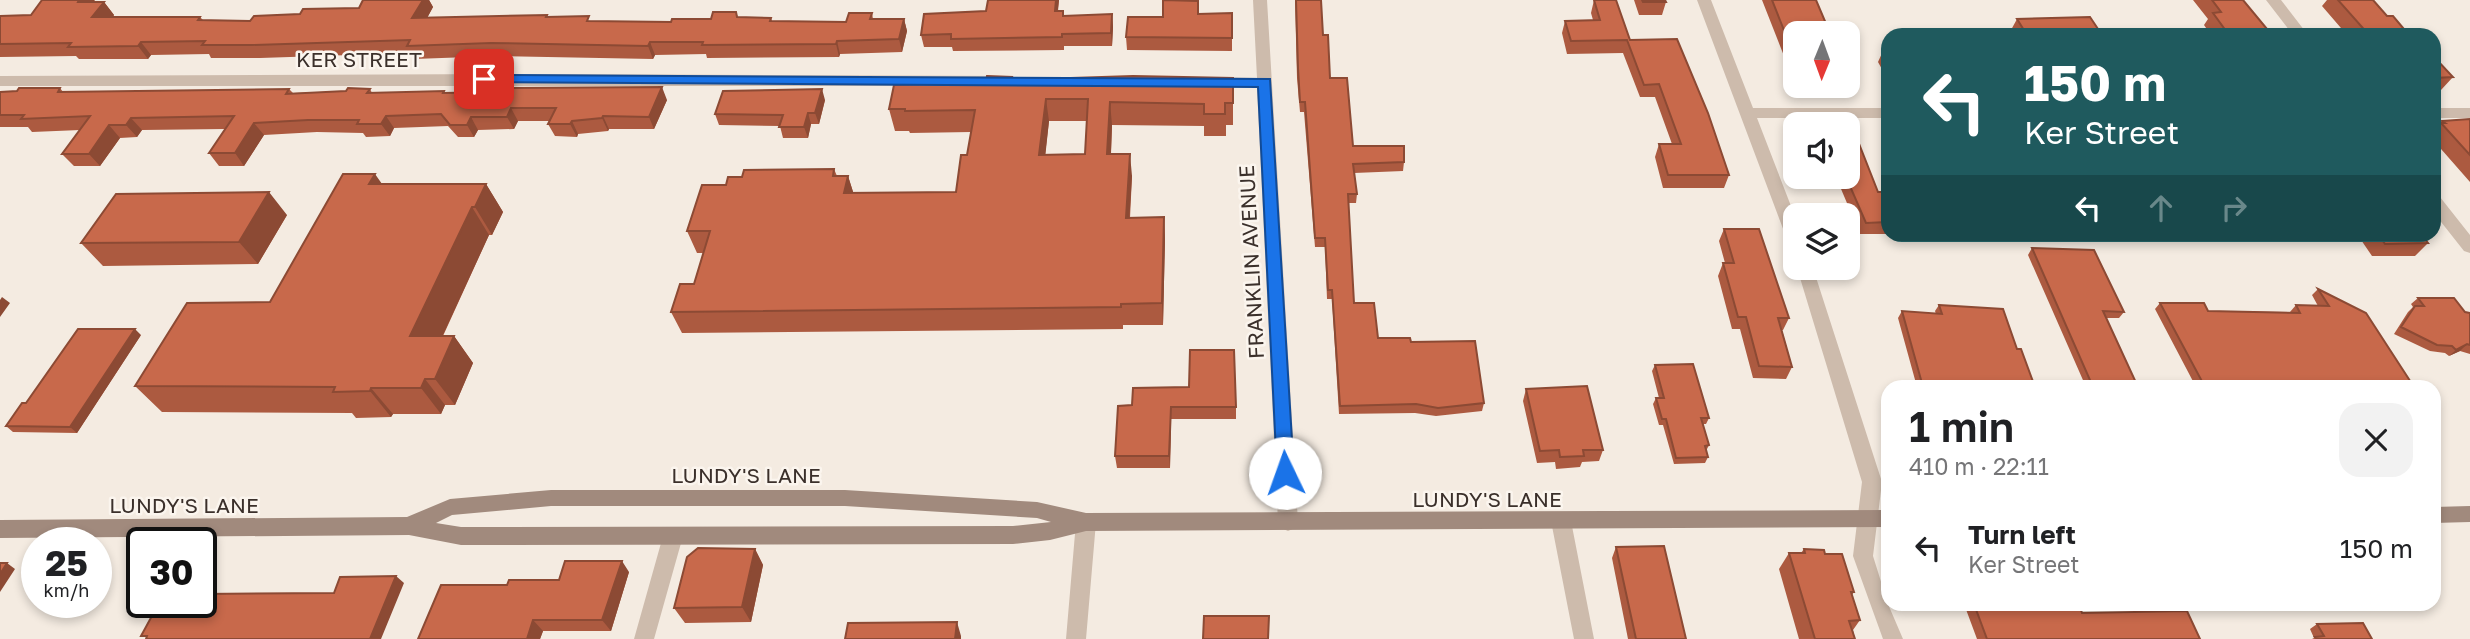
<!DOCTYPE html>
<meta charset="utf-8">
<style>
:root{--surface:#fff;--page:#f2f2f2;--text:#202124;--muted:#757577}
body{margin:0;font-family:"Golos Text",sans-serif;background:var(--page);color:var(--text);height:100vh;display:flex;flex-direction:column;font-size:26px;white-space:nowrap}
*{box-sizing:border-box;margin:0}
p{font-size:23px;color:var(--muted)}
.icon{flex:none;width:38px;height:38px;fill:none;stroke:currentColor;stroke-width:2;stroke-linecap:round;stroke-linejoin:round}
.map{position:relative;flex:1;overflow:hidden}
.details{position:absolute;left:1881px;top:380px;width:560px;height:231px;display:flex;flex-direction:column;background:var(--surface);border-radius:21px;box-shadow:0 4px 10px #0003}
.details>*{flex:none}
.hud{position:absolute;left:1881px;top:28px;width:560px;height:214px;border-radius:21px;box-shadow:0 4px 10px #0003;background:#1f5a5e;color:#fff;overflow:hidden}
.needle{width:46px;rotate:181deg}
.tools{position:absolute;left:1783px;top:21px;display:grid;gap:14px}
.tools a{display:grid;place-items:center;width:77px;height:77px;border-radius:14px;background:var(--surface);box-shadow:0 4px 10px #0003;font-size:35px}
.speed{position:absolute;left:21px;top:527px;display:flex;gap:14px;font-size:35px;font-weight:700;text-align:center}
.speed>*{display:grid;place-content:center;width:91px;height:91px;border-radius:50%;background:var(--surface);box-shadow:0 4px 10px #0003;line-height:1}
.speed small{font-size:18px;font-weight:400}
.speed .limit{border:4px solid #111;border-radius:10px;background:#fff;color:#111}
.pin{position:absolute;display:grid;place-items:center;width:60px;height:60px;color:#fff;margin:-30px;border-radius:14px;box-shadow:0 4px 10px #0006}
.me{position:absolute;width:77px;margin:-38px;rotate:357deg;stroke-linejoin:round;filter:drop-shadow(0 0 5px #0008)}
.turn{display:flex;align-items:center;gap:24px;height:147px;padding:0 28px;font-size:32px}
.turn .icon{width:91px;height:91px;stroke-width:2.5}
.turn b{display:block;font-size:49px;line-height:60px}
.lanes{display:flex;align-items:center;height:66px;padding:0 28px;background:#0003;justify-content:center;gap:35px;direction:ltr}
.lanes .off{opacity:.35}
.round{display:grid;place-items:center;flex:none;width:74px;height:74px;border-radius:21px;background:var(--page)}
.head{display:flex;align-items:center;justify-content:space-between;height:119px;padding:0 28px}
h1{font-size:42px;font-weight:600;line-height:52px}
ul{padding:0;list-style:none}
li{display:flex;align-items:center;gap:21px;height:98px;padding:0 28px}
li div{flex:1}
li b{display:block;font-size:26px}
li em{font-style:normal}
.map>svg:first-child{display:block}
</style>
<div class="map">
<svg width="2470" height="639" viewBox="0 0 2470 639">
<rect width="100%" height="100%" fill="#f4ebe1"/>
<g fill="none" stroke-linecap="round" stroke-linejoin="round">
<path fill="#cdbbac" fill-rule="evenodd" d="M1253,0H1267L1298,522L1295,528L1288,531L1281,528L1278,522L1257,88L1211,87L1203,82L1211,77L1257,78Z
M1697,0H1711L1753,108H1888V118H1757L1796,219V248L1788,242Z
M2266,0H2281L2308,35H2293Z
M538,74L1008,76L1016,81L1008,86H0V76Z
M2434,108H2470V118H2434Z
M2434,195L2440,197L2470,235V253L2464,251L2434,213Z
M1797,268H1813L1882,482L1873,556L1888,604L1903,639H1883L1853,556L1862,482Z
M1561,512L1568,515L1571,521L1594,639H1574L1551,521L1554,515Z
M1086,513L1093,516L1096,522L1086,639H1066L1076,522L1079,516Z
M673,527L680,530L683,536L654,639H634L663,536L666,530Z"/>
<path fill="#a18a7d" fill-rule="evenodd" d="M551,490H845L1037,502L1086,513L1888,510V527L1086,531L1050,540L1013,544L461,545L409,535L0,538V520L407,517L450,499ZM551,506H845L1037,518L1051,522L1013,526L461,527L436,523L452,515Z
M2470,506V522L2434,523V507Z"/>
</g>
<path fill="#ac5a40" fill-rule="evenodd" d="M42,0H94L96,2H104L114,15L113,17H200L203,20L250,21L300,14L359,8L363,0H429L433,7L427,18L547,15L548,17L591,21L671,22L711,19L736,12L738,17L771,18L772,21L846,22L872,13L873,19H904L907,31L902,52L840,54L839,57L707,58L706,54L655,55L653,59L497,56L414,59L411,53L260,58H211L209,54L151,55L148,59H79L76,56L0,57V16L31,15Z
M988,0H1059L1058,11H1063V16L1112,14L1113,27L1112,46H1064V50L953,51L952,47H924L921,35L986,11Z
M1163,0H1182V1L1198,14L1232,13V51L1127,50L1126,37L1163,17Z
M1295,0H1321L1323,35L1330,78L1353,146L1404,162L1403,171L1354,173L1357,194L1356,203H1348L1354,303L1378,338L1411,342L1484,403L1482,411L1436,416L1415,413L1339,414L1332,299H1327L1325,247H1315L1304,112H1300L1297,78Z
M1594,0L1630,40L1729,175L1724,188H1663L1655,157L1659,144H1672L1655,97H1640L1623,53L1567,54L1562,33L1565,21L1593,20L1591,13Z
M1634,0H1665L1666,2L1662,15H1639Z
M1762,0H1816L1796,33V75L1790,61H1786Z
M2193,0H2243L2272,35H2211L2204,25L2208,19Z
M2327,0H2373L2387,16L2409,35H2347L2322,6Z
M2017,19L2102,35H2014L2011,30Z
M1883,51H1888V80L1878,62Z
M2434,60L2453,77L2441,90H2434Z
M1233,78V125H1226V136H1204V126L1112,125L1111,154L1132,176L1130,218L1164,217L1165,239L1163,325H1123V329L682,333L671,312L694,284L704,253H697L687,231L726,185L742,177L834,169L837,176H848L853,192H956L967,155L971,132L910,133L909,131H895L889,109L986,82L1012,80ZM1049,121H1087L1085,154L1045,155Z
M60,88L63,92L289,89L293,93L346,91L370,89L372,93H446L667,100L654,129H609L608,131L578,134L577,137L555,136L548,124L550,121H518L514,129L478,130L474,137H458L448,126L394,128L390,136L366,137L363,133L317,132L264,135L244,166H219L209,153L225,129L142,130L137,137L120,138L100,166H74L62,154L80,130L32,132L28,127H0V92Z
M825,100L819,124H811L808,138H783L780,126L719,125L715,114Z
M2470,119V182L2434,141V129L2442,121Z
M1836,177H1848L1888,205V234H1860Z
M382,184H486L503,212L492,235H489L443,336H454L473,363L455,405H445L441,414H393L391,417L356,418L352,413L162,412L135,386L270,302Z
M287,215L258,264L103,266L81,243Z
M1724,229L1789,318L1783,330H1782L1792,367L1786,379L1753,378L1740,329H1732L1718,276L1723,263H1725L1719,241Z
M2357,234H2421L2428,243L2415,256H2372Z
M2032,248L2124,312L2119,318H2106L2138,387H2086L2028,255Z
M2318,289L2414,387H2196L2155,309L2160,303L2208,311L2290,312L2296,305L2318,306L2312,295Z
M2418,298L2470,313V354L2460,351L2449,356L2445,353L2430,351L2394,334L2408,312L2413,307L2411,304Z
M1939,305L2017,349L2035,387H1917L1898,318L1902,311L1936,314L1935,311Z
M141,335L77,433L13,432L6,426L26,403Z
M1655,365L1709,418L1706,424H1703L1709,445L1706,451L1708,457L1705,463L1674,464L1663,425H1659L1653,404L1656,398H1659L1652,371Z
M1526,389L1603,450L1599,461L1582,462L1580,467L1556,469L1555,462L1537,463L1523,401Z
M1118,406L1236,407V419H1171L1170,468H1117L1115,456Z
M1616,547L1686,639H1628L1612,558Z
M755,549L763,565L751,622L685,623L674,608Z
M1804,549L1825,554L1854,592L1852,595L1860,620L1853,630L1855,639H1799L1779,569L1789,553H1801Z
M629,572L611,631H543L540,639L507,585Z
M1964,604H2079L2082,613L2200,639H1977Z
M2317,624L2372,639H2312L2314,638L2310,629Z"/>
<path fill="#8c4a34" d="M79,0H94L97,4L78,2Z
M423,0H429L433,7L420,31L412,18Z
M1056,0H1059L1056,24L1055,11Z
M104,2L114,15L103,29L92,17Z
M1112,14L1113,27L1112,46L1111,33Z
M904,19L907,31L902,52L899,39Z
M837,41L840,54L839,57L836,44Z
M141,42L151,55L148,59L138,46Z
M650,42L655,55L653,59L648,46Z
M662,87L667,100L654,129L649,117Z
M822,89L825,100L819,124L815,113Z
M1046,99L1049,121L1043,177L1039,155Z
M1110,102L1112,125L1110,176L1107,154Z
M511,108L518,121L514,129L507,117Z
M808,113L811,124L808,138L804,127Z
M386,116L394,128L390,136L381,124Z
M603,116L609,129L608,131L602,118Z
M471,117L478,130L474,137L467,125Z
M131,118L142,130L137,137L126,125Z
M572,121L578,134L577,137L570,124Z
M254,123L264,135L244,166L235,153Z
M109,125L120,138L100,166L89,154Z
M1130,154L1132,176L1128,240L1126,218Z
M375,174L394,201L369,184Z
M848,176L855,198L844,193Z
M486,184L503,212L492,235L475,207Z
M269,192L287,215L258,264L239,242Z
M472,207L489,235L430,363L410,336Z
M1164,217L1165,239L1163,325L1162,303Z
M2,297L10,303L0,317V300Z
M135,329L141,335L77,433L70,427Z
M454,336L473,363L455,405L435,379Z
M2467,344L2460,351L2449,356L2456,350Z
M425,379L445,405L441,414L421,388Z
M371,388L393,414L391,417L370,391Z
M1171,407V419L1170,468L1169,456Z
M755,549L763,565L751,622L742,607Z
M622,561L629,572L611,631L602,620Z
M7,563L15,569L0,592V574Z
M396,576L404,583L381,639H370Z
M533,620L543,631L540,639H527Z
M957,622L961,636V639H955Z"/>
<path fill="#c8694b" stroke="#8c4a34" stroke-width="2" fill-rule="evenodd" d="M42,0H79L78,2H104L92,17H200L198,20L250,21L254,16L300,14L303,9L359,8L363,0H423L412,18L547,15L546,17L589,16L587,21L671,22L672,19H711L713,12H736L737,17L771,18L770,21L846,22L849,13H872L870,19H904L899,39L837,41L836,44L702,45L703,42H650L648,46L491,43L407,46L410,40L251,45H202L205,41L141,42L138,46L68,47L71,43L0,44V16L31,15Z
M988,0H1056L1055,11H1063V16L1112,14L1111,33L1062,34V37L951,39V34L921,35L924,14L986,11Z
M1163,0L1198,1V14L1232,13V38L1126,37L1128,17H1163Z
M1296,0H1321L1323,35H1328L1330,78H1347L1353,146H1404V162L1353,164L1357,194H1348L1354,303H1374L1378,338H1410L1411,342L1475,341L1484,403L1438,408L1416,404L1340,406L1332,290H1328L1325,238H1315L1305,102H1300L1298,68Z
M1594,0H1616L1630,40L1677,39L1708,113L1729,175H1668L1659,144H1681L1659,84L1644,85L1627,40L1571,41L1565,21L1600,20Z
M1642,0H1665L1666,2H1643Z
M1772,0H1816L1830,33H1796V48H1791Z
M2212,0H2243L2272,35H2229L2213,13L2221,12Z
M2338,0H2373L2387,16H2393L2409,35H2369Z
M2090,17L2102,35H2027L2017,19Z
M1883,51H1888V60Z
M2434,60H2437L2453,77L2434,78Z
M987,76L1012,77L1011,80L1133,76L1233,78V103H1225V114H1204V104L1110,102L1107,154H1130L1126,218L1164,217L1162,303L1121,304V307L671,312L680,284H694L710,231H687L702,185H726L728,177H742L744,170L834,169L833,176H848L844,193L956,192L961,155H967L975,110L905,111V109H889L894,85L986,82ZM1046,99H1088L1085,154L1039,155Z
M662,87L649,117L603,116L602,118L572,121L570,124H548L556,108H511L507,117H471L467,125H450L441,114L386,116L381,124H357L359,120H308L254,123L235,153H209L234,116L131,118L126,125H109L89,154H62L90,116L21,119L24,115H0V92L17,91L19,88H60L58,92L289,89L286,94L346,91L348,88L370,89L367,93L444,91L443,93L497,92L503,88Z
M822,89L815,113H808L804,127H779L783,115L715,114L723,91Z
M2470,119V155L2441,123H2445L2442,121Z
M1848,131H1854L1878,192H1882L1888,205V222L1866,223L1846,177H1848Z
M343,174H375L369,184H486L475,207H472L410,336H454L435,379H425L421,388H371L370,391L333,392L335,387L135,386L187,303L270,302Z
M269,192L239,242L81,243L116,194Z
M1724,229H1759L1789,318H1778L1792,367L1759,366L1746,317H1738L1723,263H1734Z
M2378,234H2421L2428,243L2385,244Z
M2032,248L2094,250L2124,312L2103,311L2138,387H2093Z
M2318,289L2366,313L2414,387H2205L2160,303H2204L2208,311L2300,313L2296,305L2329,306Z
M2418,298H2454L2465,312L2470,313V345L2467,344L2456,350L2452,346L2437,345L2401,327L2415,306H2424Z
M1939,305L2003,309L2017,349H2021L2035,387H1923L1902,311L1942,314Z
M78,329H135L70,427L6,426L22,403H26Z
M1190,350H1234L1236,407H1171L1169,456H1115L1118,406L1132,405L1133,388L1189,387Z
M1693,364L1709,418H1701L1709,445L1705,446L1708,457L1676,458L1666,419H1662L1656,398H1664L1655,365Z
M1587,386L1603,450H1583L1584,456L1560,457L1559,450L1540,451L1526,389Z
M1664,546L1686,639H1636L1616,547Z
M698,548L755,549L742,607L674,608L687,557Z
M1804,549L1824,550L1825,554H1842L1854,592H1851L1860,620L1849,621L1855,639H1815L1789,553H1805Z
M565,561H622L602,620H533L527,639H418L441,585H507L509,580H559Z
M0,563H7L0,574Z
M396,576L370,639H146L147,636H141L153,614H160L166,602H201V594L334,593L340,577Z
M1974,604H2079L2082,613L2187,611L2200,639H1987Z
M1204,616H1269L1268,639H1203Z
M957,622L955,639H845L848,623Z
M2363,623L2372,639H2317L2315,637L2324,636L2317,624Z"/>
<path fill="#1a73e8" stroke="#114b97" stroke-width="2" d="M484,75L1270,79L1294,473L1291,478L1285,481L1279,478L1277,473L1258,87L479,82L477,79Z"/>
<g text-anchor="middle" dominant-baseline="central" stroke-width="5" stroke-linejoin="round" paint-order="stroke">
<g font-size="21" fill="#3b302b" stroke="#fbf5ee">
<text x="359" y="59">KER STREET</text>
<text transform="translate(1251 262) rotate(-93)">FRANKLIN AVENUE</text>
<text x="746" y="475">LUNDY'S LANE</text>
<text x="1487" y="499">LUNDY'S LANE</text>
<text x="184" y="505">LUNDY'S LANE</text>
</g>
</g>
</svg>
<div class="tools">
<a><svg class="needle" viewBox="-14 -14 28 28"><path d="M0-13l5 13h-10z" fill="#e53935"/><path d="M0 13l5-13h-10z" fill="#757577"/></svg></a>
<a><svg class="icon" aria-label="sound" viewBox="0 0 24 24"><path d="M4 9h4l5-4v14l-5-4H4zM17 9q2 3 0 6"/></svg></a>
<a><svg class="icon" aria-label="layers" viewBox="0 0 24 24"><path d="M12 4l9 5-9 5-9-5zM3 14l9 5 9-5"/></svg></a>
</div>
<div class="speed"><div>25<small>km/h</small></div><div class="limit">30</div></div>
<div class="pin" style="left:484px;top:79px;background:#d93025"><svg class="icon" aria-label="arrive" viewBox="0 0 24 24"><path d="M6 21V4h12l-3 4 3 4H6"/></svg></div>
<svg class="me" style="left:1285px;top:473px" viewBox="-20 -20 40 40"><circle r="19" fill="#fff"/><path d="M0-13L10 11 0 6-10 11z" fill="#1a73e8"/></svg>
<div class="hud">
<div class="turn"><svg class="icon" aria-label="left" viewBox="0 0 24 24"><path d="M17 20v-9H6M10 6l-5 5 5 5"/></svg><div><b>150 m</b>Ker Street</div></div>
<div class="lanes"><svg class="icon" aria-label="left" viewBox="0 0 24 24"><path d="M17 20v-9H6M10 6l-5 5 5 5"/></svg><svg class="icon off" aria-label="ahead" viewBox="0 0 24 24"><path d="M12 20V5M6 11l6-6 6 6"/></svg><svg class="icon off" aria-label="right" viewBox="0 0 24 24"><path d="M7 20v-9h11M14 6l5 5-5 5"/></svg></div>
</div>
<section class="details">
<div class="head"><div><h1>1 min</h1><p>410 m · 22:11</p></div><a class="round"><svg class="icon" aria-label="close" viewBox="0 0 24 24"><path d="M6 6l12 12M18 6L6 18"/></svg></a></div>
<ul>
<li><svg class="icon" aria-label="left" viewBox="0 0 24 24"><path d="M17 20v-9H6M10 6l-5 5 5 5"/></svg><div><b>Turn left</b><p>Ker Street</p></div><em>150 m</em></li>
</ul>
</section>
</div>
